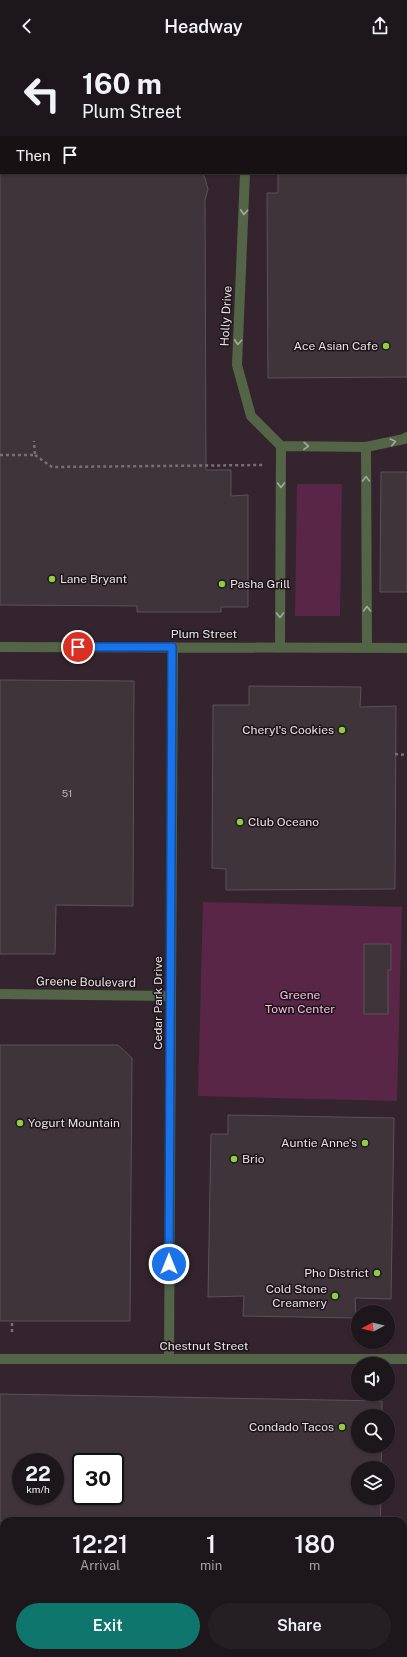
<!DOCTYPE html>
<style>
:root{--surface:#1d161a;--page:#251f23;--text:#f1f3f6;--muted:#a09fa2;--line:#3b3539;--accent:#0f766e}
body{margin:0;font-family:"Public Sans",sans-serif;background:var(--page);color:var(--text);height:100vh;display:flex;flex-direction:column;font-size:15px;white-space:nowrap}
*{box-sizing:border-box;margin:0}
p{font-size:13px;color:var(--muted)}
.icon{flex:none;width:22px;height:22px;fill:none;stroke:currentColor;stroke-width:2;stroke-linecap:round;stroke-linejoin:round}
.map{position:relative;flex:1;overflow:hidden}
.drawer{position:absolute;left:0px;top:1465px;width:407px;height:140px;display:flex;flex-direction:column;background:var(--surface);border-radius:12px 12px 0 0;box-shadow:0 1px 3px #0004,0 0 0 1px var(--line)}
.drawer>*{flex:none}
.hud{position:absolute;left:0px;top:0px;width:407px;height:122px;box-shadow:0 1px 3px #0004,0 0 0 1px var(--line);background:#1d161a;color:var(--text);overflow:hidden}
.needle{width:26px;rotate:263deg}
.fabs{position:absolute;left:351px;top:1253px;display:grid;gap:8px}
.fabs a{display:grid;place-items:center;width:44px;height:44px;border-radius:50%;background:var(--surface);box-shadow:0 1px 3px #0004,0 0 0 1px var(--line);font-size:20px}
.speed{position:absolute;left:12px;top:1401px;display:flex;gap:8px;font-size:20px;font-weight:700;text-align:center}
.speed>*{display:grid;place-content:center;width:52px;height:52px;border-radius:50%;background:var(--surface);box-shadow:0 1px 3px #0004,0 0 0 1px var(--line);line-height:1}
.speed small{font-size:10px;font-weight:400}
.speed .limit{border:2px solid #111;border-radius:6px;background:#fff;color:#111}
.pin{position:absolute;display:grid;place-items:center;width:34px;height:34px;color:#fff;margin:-17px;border:2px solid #fff;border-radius:50%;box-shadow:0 1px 4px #0007}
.me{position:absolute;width:44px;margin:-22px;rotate:0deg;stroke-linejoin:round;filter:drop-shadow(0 0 3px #0008)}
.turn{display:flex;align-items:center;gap:14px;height:84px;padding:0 16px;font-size:18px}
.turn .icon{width:52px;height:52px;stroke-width:2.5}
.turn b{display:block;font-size:28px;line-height:34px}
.then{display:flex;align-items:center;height:38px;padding:0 16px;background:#0003;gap:8px;font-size:15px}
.eta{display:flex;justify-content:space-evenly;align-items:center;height:68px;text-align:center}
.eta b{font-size:24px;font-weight:600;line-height:28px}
.primary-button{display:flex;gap:8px;margin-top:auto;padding:8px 16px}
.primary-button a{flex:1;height:46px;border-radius:24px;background:var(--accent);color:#fff;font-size:16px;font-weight:600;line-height:46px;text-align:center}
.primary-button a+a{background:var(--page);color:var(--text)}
header{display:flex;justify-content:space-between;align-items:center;height:52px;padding:0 16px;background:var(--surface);font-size:18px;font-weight:600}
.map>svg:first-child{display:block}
</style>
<header><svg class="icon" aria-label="back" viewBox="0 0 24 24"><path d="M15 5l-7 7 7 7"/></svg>Headway<svg class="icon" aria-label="share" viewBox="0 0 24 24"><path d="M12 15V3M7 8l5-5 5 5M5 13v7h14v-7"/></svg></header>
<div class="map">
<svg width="407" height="1605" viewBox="0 0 407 1605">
<rect width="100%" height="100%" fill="#271d22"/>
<path fill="#34242d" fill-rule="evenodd" d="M0,0H407V1605H0ZM1,1H406V121H1ZM358,1260H388V1290H358ZM358,1312H388V1342H358ZM358,1364H388V1394H358ZM21,1410H55V1444H21ZM81,1410H115V1444H81ZM358,1416H388V1446H358ZM4,1469H403V1601H4Z"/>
<path fill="#5a2647" d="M297,432H342L340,564H295Z
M203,850L402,855L397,1049L198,1044Z"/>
<path fill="#3f343a" stroke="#5d5158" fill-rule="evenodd" d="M0,121H202L205,126L208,137L205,148L206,418H231V444L248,443V555H221V560H137V554L0,553Z
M278,121H407V325L268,326L267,141H278Z
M381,420H407V540H380Z
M0,628L134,629L133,854L56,853L55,902H0Z
M249,634L361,635L360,655L396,654L395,837L226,838V817L212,816L213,653H249Z
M364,892H391V918H388V962H364Z
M0,993H118L132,1006L130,1269H0Z
M228,1063L394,1066L391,1247L355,1246L356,1266L243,1264L244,1244L208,1245L211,1082H228Z
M0,1342L382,1349V1364H358V1394H382L381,1416H358V1446H381L380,1469H0ZM21,1410H55V1444H21ZM81,1410H115V1444H81Z"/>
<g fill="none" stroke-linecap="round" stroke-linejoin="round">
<path stroke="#797074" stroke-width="2.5" stroke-dasharray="3 3" stroke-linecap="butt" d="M0,403H35L34,389
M35,403L52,415L263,413
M395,702L407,703
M12,1280V1269"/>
<path stroke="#546446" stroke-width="10" d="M0,1507H4
M284,1605V1601"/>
<path stroke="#546446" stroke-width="10" d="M406,78H407
M0,79H1
M245,121L237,313L251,364L281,394L366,395L404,387L407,385
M366,395L367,596
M0,595L407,596
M280,596L281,394
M0,942L171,944
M0,1307H407
M169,1307L173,595"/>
</g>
<defs><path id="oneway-chevron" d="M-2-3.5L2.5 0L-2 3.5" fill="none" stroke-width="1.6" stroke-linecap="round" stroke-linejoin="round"/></defs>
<g stroke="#a6aa9e">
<use href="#oneway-chevron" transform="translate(244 160) rotate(93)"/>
<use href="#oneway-chevron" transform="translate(238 290) rotate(93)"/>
<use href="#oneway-chevron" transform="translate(393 390) rotate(-12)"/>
<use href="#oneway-chevron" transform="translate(306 394) rotate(1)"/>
<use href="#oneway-chevron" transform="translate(366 427) rotate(-90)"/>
<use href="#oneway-chevron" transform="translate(281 433) rotate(90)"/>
<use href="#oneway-chevron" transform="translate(367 557) rotate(-90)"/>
<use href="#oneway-chevron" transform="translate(280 563) rotate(90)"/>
</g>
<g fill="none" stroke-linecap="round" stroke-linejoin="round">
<defs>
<path id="route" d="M78,595H172L169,1212"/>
</defs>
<use href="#route" stroke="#114b97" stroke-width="10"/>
<use href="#route" stroke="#1a73e8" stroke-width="7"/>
</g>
<g fill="#8dce43" stroke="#1d1419" stroke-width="1.5">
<circle cx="386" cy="294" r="4"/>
<circle cx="52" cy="527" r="4"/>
<circle cx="222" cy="532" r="4"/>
<circle cx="342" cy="678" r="4"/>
<circle cx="240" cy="770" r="4"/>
<circle cx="20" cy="1071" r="4"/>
<circle cx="365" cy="1091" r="4"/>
<circle cx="234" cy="1107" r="4"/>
<circle cx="377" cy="1221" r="4"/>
<circle cx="335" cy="1244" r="4"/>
<circle cx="342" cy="1375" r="4"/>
</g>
<g text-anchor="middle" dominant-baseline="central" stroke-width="3" stroke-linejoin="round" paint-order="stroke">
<g font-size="10" fill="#bfb7bb">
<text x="67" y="741">51</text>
</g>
<g font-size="12" fill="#eae3e6" stroke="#1d1419">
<text transform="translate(226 264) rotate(-87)">Holly Drive</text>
<text x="204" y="582">Plum Street</text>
<text transform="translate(86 930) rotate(1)">Greene Boulevard</text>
<text transform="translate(158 951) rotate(-90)">Cedar Park Drive</text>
<text x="204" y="1294">Chestnut Street</text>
</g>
<g font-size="12" fill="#eae3e6" stroke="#1d1419" text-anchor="end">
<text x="378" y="294">Ace Asian Cafe</text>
<text x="60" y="527" text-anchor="start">Lane Bryant</text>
<text x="230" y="532" text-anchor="start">Pasha Grill</text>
<text x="334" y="678">Cheryl's Cookies</text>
<text x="248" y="770" text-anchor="start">Club Oceano</text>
<text x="28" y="1071" text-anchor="start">Yogurt Mountain</text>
<text x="357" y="1091">Auntie Anne's</text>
<text x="242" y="1107" text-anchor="start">Brio</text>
<text x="369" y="1221">Pho District</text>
<text x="327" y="1237">Cold Stone<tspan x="327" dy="14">Creamery</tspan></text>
<text x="334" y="1375">Condado Tacos</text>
</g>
<g font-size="12" fill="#fcbee1" stroke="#1d1419">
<text x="300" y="943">Greene<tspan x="300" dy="14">Town Center</tspan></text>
</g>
</g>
</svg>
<div class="fabs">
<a><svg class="needle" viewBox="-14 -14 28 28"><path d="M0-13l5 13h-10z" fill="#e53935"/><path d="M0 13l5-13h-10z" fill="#a09fa2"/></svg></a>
<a><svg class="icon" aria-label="sound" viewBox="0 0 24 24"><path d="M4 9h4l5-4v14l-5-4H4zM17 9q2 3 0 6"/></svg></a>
<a><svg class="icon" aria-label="search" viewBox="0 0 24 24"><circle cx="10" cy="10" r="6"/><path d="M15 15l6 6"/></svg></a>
<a><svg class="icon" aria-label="layers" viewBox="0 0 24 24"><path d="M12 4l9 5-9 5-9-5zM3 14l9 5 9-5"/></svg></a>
</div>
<div class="speed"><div>22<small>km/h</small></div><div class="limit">30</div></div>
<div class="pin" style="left:78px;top:595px;background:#d93025"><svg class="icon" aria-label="arrive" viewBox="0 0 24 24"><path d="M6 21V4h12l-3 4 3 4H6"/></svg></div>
<svg class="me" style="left:169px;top:1212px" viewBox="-20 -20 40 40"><circle r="17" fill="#1a73e8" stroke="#fff" stroke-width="3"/><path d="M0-11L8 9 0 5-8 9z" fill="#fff"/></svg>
<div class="hud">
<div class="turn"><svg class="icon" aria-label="left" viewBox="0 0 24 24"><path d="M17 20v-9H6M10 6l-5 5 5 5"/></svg><div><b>160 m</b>Plum Street</div></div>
<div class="then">Then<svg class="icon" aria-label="arrive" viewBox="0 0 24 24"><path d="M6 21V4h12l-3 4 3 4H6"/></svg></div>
</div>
<section class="drawer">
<div class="eta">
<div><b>12:21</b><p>Arrival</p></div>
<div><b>1</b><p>min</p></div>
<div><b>180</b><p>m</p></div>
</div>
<div class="primary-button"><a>Exit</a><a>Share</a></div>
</section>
</div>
